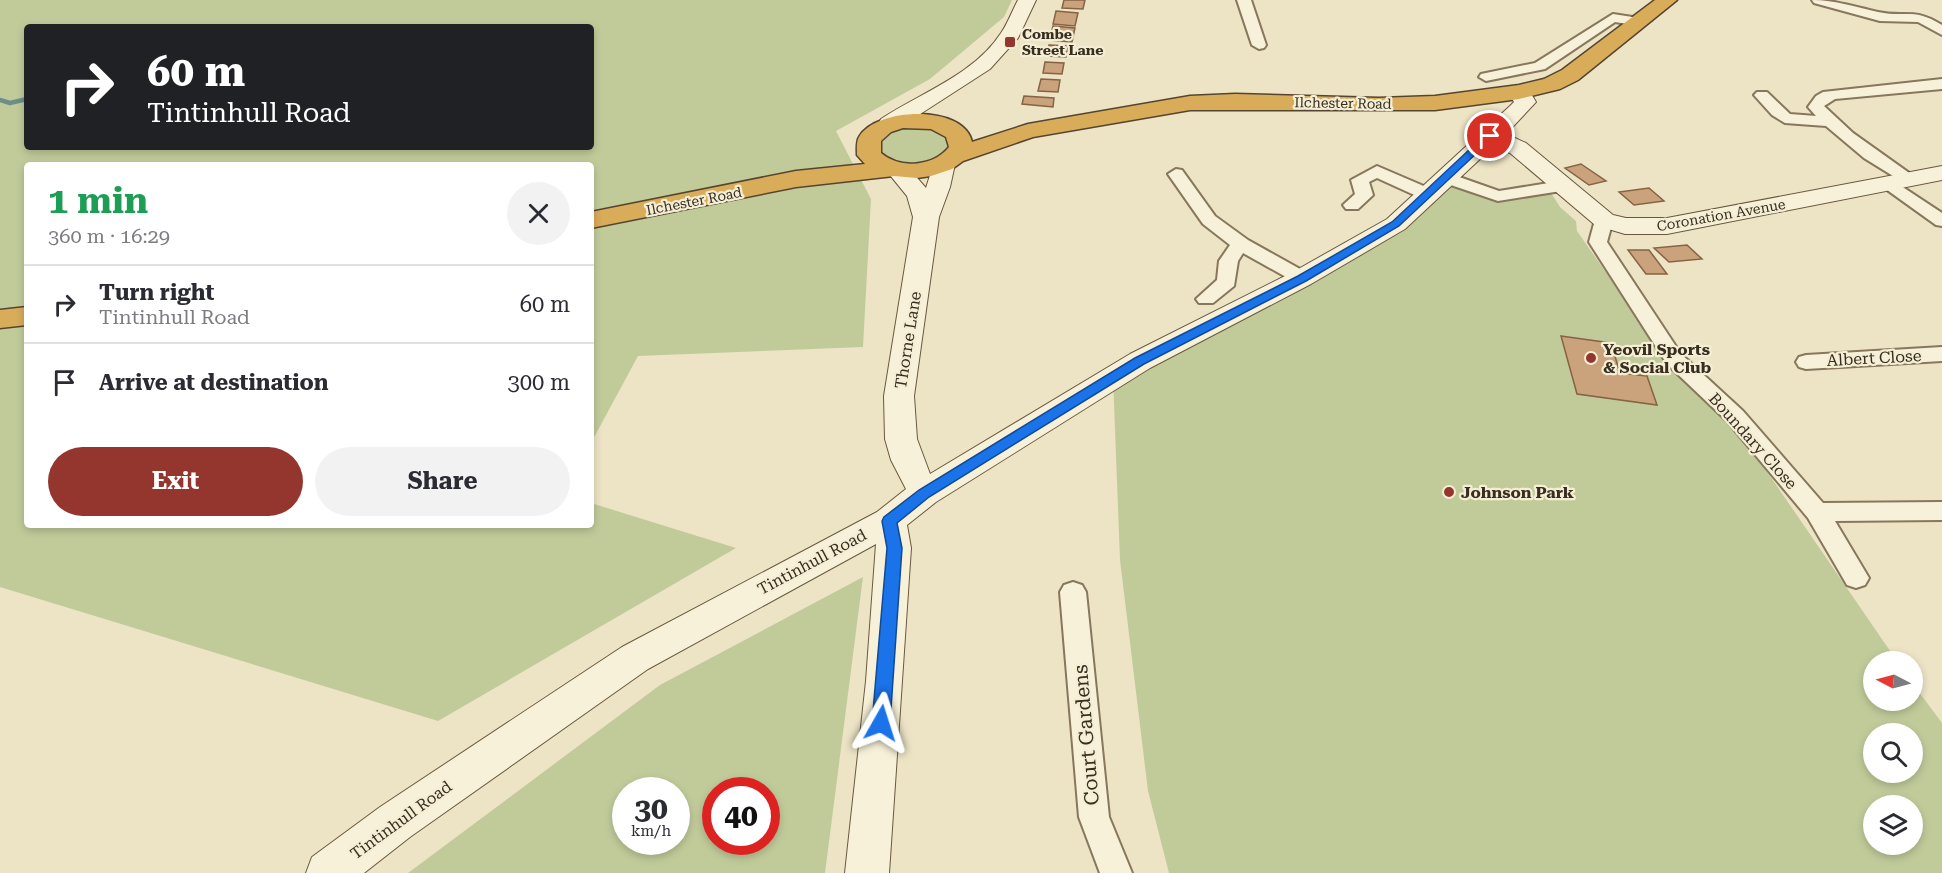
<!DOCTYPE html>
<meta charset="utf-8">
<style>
:root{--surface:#fff;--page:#f2f2f3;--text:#2b2b33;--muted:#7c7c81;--line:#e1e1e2;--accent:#94362e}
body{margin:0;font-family:"Roboto Serif",serif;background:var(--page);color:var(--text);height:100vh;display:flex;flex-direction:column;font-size:22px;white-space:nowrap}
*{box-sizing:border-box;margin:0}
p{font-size:20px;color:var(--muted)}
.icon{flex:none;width:33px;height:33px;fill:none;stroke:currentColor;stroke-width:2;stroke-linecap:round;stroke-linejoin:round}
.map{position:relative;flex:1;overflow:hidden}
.details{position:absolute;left:24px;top:162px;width:570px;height:366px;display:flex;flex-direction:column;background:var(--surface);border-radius:6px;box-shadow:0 3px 9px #0003}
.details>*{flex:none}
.guide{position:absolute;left:24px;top:24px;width:570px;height:126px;border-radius:6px;box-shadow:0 3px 9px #0003;background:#202124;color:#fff;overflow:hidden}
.needle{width:39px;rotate:276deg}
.controls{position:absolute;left:1863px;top:651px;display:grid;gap:12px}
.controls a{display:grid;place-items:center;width:60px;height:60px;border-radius:50%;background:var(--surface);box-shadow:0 3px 9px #0003;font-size:30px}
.speed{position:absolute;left:612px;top:777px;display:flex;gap:12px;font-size:30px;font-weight:700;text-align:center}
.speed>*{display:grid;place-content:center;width:78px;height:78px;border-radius:50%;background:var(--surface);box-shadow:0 3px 9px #0003;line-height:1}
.speed small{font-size:15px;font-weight:400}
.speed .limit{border:9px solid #d22;background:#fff;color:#111}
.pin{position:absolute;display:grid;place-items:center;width:51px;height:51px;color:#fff;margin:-26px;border:3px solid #fff;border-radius:50%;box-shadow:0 2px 6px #0007}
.me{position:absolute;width:66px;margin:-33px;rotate:6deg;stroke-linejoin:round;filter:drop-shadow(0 0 4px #0008)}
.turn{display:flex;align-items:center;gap:21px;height:126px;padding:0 24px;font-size:27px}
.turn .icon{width:78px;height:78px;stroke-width:2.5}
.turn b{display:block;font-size:42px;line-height:51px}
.round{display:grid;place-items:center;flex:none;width:63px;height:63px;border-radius:32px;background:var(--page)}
.summary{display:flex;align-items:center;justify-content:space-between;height:102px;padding:0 24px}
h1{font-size:36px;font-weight:700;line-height:45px;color:#1e9e55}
.cta{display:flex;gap:12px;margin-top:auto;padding:12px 24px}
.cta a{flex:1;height:69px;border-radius:36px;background:var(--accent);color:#fff;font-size:24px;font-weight:700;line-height:69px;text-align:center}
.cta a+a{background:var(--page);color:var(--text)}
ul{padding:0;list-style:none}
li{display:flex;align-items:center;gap:18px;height:78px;padding:0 24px;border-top:2px solid var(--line)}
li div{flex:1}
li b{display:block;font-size:22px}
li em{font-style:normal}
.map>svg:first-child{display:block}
</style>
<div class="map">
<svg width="1942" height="873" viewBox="0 0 1942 873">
<rect width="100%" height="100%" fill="#ede4c6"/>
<path fill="#c1cb9a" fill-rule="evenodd" d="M0,0H1012L1004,17L930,79L836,131L871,199L863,347L638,356L591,443V165H27V525H591V503L736,548L438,721L0,587ZM27,27H591V147H27Z
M906,126L928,127L945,134L950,145C938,173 888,168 876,145L884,133Z
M1445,177L1498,196L1548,188L1560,207L1576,221L1577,231L1640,321L1735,425L1897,661L1874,662V700H1912L1913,684L1942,723V873H1169L1148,791L1120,560L1113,377L1396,224ZM1874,734H1912V772H1874ZM1874,806H1912V844H1874Z
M863,577L825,873H408L660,685ZM626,790H676V842H626ZM716,790H766V842H716Z"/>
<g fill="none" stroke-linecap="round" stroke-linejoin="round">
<path stroke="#6e8f89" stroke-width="4.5" d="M0,100L10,103L27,99"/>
</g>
<path fill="#caa37d" stroke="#866343" stroke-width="1.5" d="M1064,0H1085L1083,9L1062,8Z
M1056,11L1078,13L1075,26L1053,24Z
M1053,26L1075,28L1072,42L1049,40Z
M1049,45L1068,46L1066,57L1047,56Z
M1045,62L1064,63L1062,74L1043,73Z
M1041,79L1060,80L1058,92L1038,91Z
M1024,96L1054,98L1053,107L1022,104Z
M1581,164L1606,181L1589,185L1565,168Z
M1649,188L1664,201L1634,205L1619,192Z
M1687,245L1702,259L1669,262L1654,248Z
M1628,250H1649L1667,274H1646Z
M1561,336L1611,343L1620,373L1647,376L1657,405L1577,394Z"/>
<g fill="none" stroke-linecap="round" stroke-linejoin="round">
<defs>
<path id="street" d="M1237,0H1251L1266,45L1264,48L1259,49L1252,45Z
M1812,0C1836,0 1855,7 1878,12C1906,18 1913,7 1942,25V35L1918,22L1880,21L1814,3Z
M1613,14L1639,18L1646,22L1639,26L1615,22L1545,69L1486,81L1479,77L1481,74L1535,63Z
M1942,79V89L1835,99L1824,106L1853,133L1912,175L1915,179L1906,184L1864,158L1826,126L1785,123L1772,115L1754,95L1757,92H1767L1790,114L1816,116L1808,107L1816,96L1823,92Z
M1377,166L1433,190L1436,194L1427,199L1421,198L1377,178L1369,182L1373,195L1358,209H1346L1343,205L1355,194L1351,180Z
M1176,169L1182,170L1215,216L1248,240L1309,274L1312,278L1309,282H1295L1243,253L1238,261L1234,286L1213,303H1199L1196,299L1217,280L1219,261L1230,245L1203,224L1168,174Z
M1445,172L1499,191L1561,181L1570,186L1561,191L1498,201L1439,181L1436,177Z
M1889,178L1942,213V226L1936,225L1883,187L1880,183L1883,179Z
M1604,215L1613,220L1607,242L1681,354L1743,411L1823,503L1942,502V520L1835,521L1869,578L1865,585L1856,588L1847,585L1808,518L1727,421L1667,364L1589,242L1595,220Z
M1942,347V361L1806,369L1799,367L1796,362L1799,357L1806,355Z
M1073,582L1082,585L1086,592L1109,817L1132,873H1100L1079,817L1060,592L1064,585Z"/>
<path id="secondary" d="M1018,0H1036L1018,38L990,69L897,129H881L878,124L881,119C920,93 974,75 1001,33C1008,23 1012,11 1018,0Z
M1519,86L1527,87L1536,102L1506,134L1526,143L1613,215L1626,218H1667L1942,166V180L1667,234H1625L1595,225L1510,153L1494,146L1405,229L1311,284L1150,368L936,502L907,525L911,548L889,873H845L866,681L876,544L648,669L410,837L364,873H306L312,857L380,807L622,647L877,512L906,489L891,460L885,439L884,396L913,217L907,196L885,169L889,164H905L926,188L935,159H951L955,164L950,187L939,217L914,396L917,439L930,474L1130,354L1293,272L1387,219L1510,106L1514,102L1508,92L1511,87Z"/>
<path id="highway" d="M1655,0H1677L1578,80L1560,89L1519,99L1435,110H1190L1033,137L963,161L952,169L931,176L917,178L894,176L796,187L591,228V212L796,171L865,164L857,155C857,149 856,142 859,137C876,107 964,104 972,142L1028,124L1190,96L1235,94L1379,98L1435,96L1519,85L1544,79L1562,70ZM903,128L931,129L946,137L949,147C933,167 900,169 881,153V141L891,132Z
M27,307V325L0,328V310Z"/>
</defs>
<use href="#street" stroke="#87775c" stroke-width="4"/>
<use href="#secondary" stroke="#69583f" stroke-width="2"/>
<use href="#highway" stroke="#554530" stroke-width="3"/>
<use href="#street" fill="#f8f1d9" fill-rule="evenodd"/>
<use href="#secondary" fill="#f8f1d9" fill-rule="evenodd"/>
<use href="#highway" fill="#d9ac5a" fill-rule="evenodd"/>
</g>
<path fill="#1a73e8" stroke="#114b97" stroke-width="1.5" d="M1486,134L1495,136L1399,226L1306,281L1144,364L929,497L897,523L902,548L890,723L887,729L881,731L875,729L872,723L887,548L882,521L884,517L919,490L1135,358L1298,276L1392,222Z"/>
<g fill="#94362e" stroke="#f4eed5" stroke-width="2">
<rect x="1004" y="36" width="12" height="12" rx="3"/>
<circle cx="1591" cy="358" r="6"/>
<circle cx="1449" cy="492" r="6"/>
</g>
<g text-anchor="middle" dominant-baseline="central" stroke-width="4.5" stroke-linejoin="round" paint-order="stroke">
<g font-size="14" font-weight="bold" fill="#382d1f" stroke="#f4eed5" text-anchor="start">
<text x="1022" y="34">Combe<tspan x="1022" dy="16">Street Lane</tspan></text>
</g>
<g font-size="14" fill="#382d1f" stroke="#f4eed5">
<text transform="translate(1343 103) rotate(1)">Ilchester Road</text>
<text transform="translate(694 201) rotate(-11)">Ilchester Road</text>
<text transform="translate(1721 215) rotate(-10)">Coronation Avenue</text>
</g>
<g font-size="16" fill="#382d1f" stroke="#f4eed5">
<text transform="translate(908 340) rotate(-81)">Thorne Lane</text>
<text transform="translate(1874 358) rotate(-3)">Albert Close</text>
<text transform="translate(1753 441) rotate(48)">Boundary Close</text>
<text transform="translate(812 562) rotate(-28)">Tintinhull Road</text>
<text transform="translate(401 820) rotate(-36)">Tintinhull Road</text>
</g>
<g font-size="16" font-weight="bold" fill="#382d1f" stroke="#f4eed5" text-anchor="start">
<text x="1603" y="349">Yeovil Sports<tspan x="1603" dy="18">&amp; Social Club</tspan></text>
<text x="1461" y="492">Johnson Park</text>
</g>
<g font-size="20" fill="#382d1f" stroke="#f4eed5">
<text transform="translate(1086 735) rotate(-95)">Court Gardens</text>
</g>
</g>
</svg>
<div class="controls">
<a><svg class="needle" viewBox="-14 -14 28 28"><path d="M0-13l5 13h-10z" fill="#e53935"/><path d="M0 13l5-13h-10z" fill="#7c7c81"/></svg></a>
<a><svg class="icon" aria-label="search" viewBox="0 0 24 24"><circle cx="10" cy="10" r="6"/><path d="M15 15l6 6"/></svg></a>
<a><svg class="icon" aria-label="layers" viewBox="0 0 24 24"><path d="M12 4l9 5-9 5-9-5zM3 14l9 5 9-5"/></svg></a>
</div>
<div class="speed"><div>30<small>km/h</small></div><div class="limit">40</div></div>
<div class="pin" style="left:1490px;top:136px;background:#d93025"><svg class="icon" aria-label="arrive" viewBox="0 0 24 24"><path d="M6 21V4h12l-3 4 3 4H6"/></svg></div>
<svg class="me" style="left:881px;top:723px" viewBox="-20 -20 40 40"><path d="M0-17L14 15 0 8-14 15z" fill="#1a73e8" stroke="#fff" stroke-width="4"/></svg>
<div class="guide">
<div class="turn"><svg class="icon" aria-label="right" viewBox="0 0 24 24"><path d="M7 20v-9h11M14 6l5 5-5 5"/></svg><div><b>60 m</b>Tintinhull Road</div></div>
</div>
<section class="details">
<div class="summary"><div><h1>1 min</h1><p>360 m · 16:29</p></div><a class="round"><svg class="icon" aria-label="close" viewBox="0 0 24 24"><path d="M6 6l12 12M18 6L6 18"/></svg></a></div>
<ul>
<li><svg class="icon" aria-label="right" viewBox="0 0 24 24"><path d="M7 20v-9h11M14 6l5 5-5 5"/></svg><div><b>Turn right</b><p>Tintinhull Road</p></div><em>60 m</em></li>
<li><svg class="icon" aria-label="arrive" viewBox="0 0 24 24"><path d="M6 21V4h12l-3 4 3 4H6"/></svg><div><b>Arrive at destination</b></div><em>300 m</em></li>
</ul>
<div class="cta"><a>Exit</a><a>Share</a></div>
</section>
</div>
